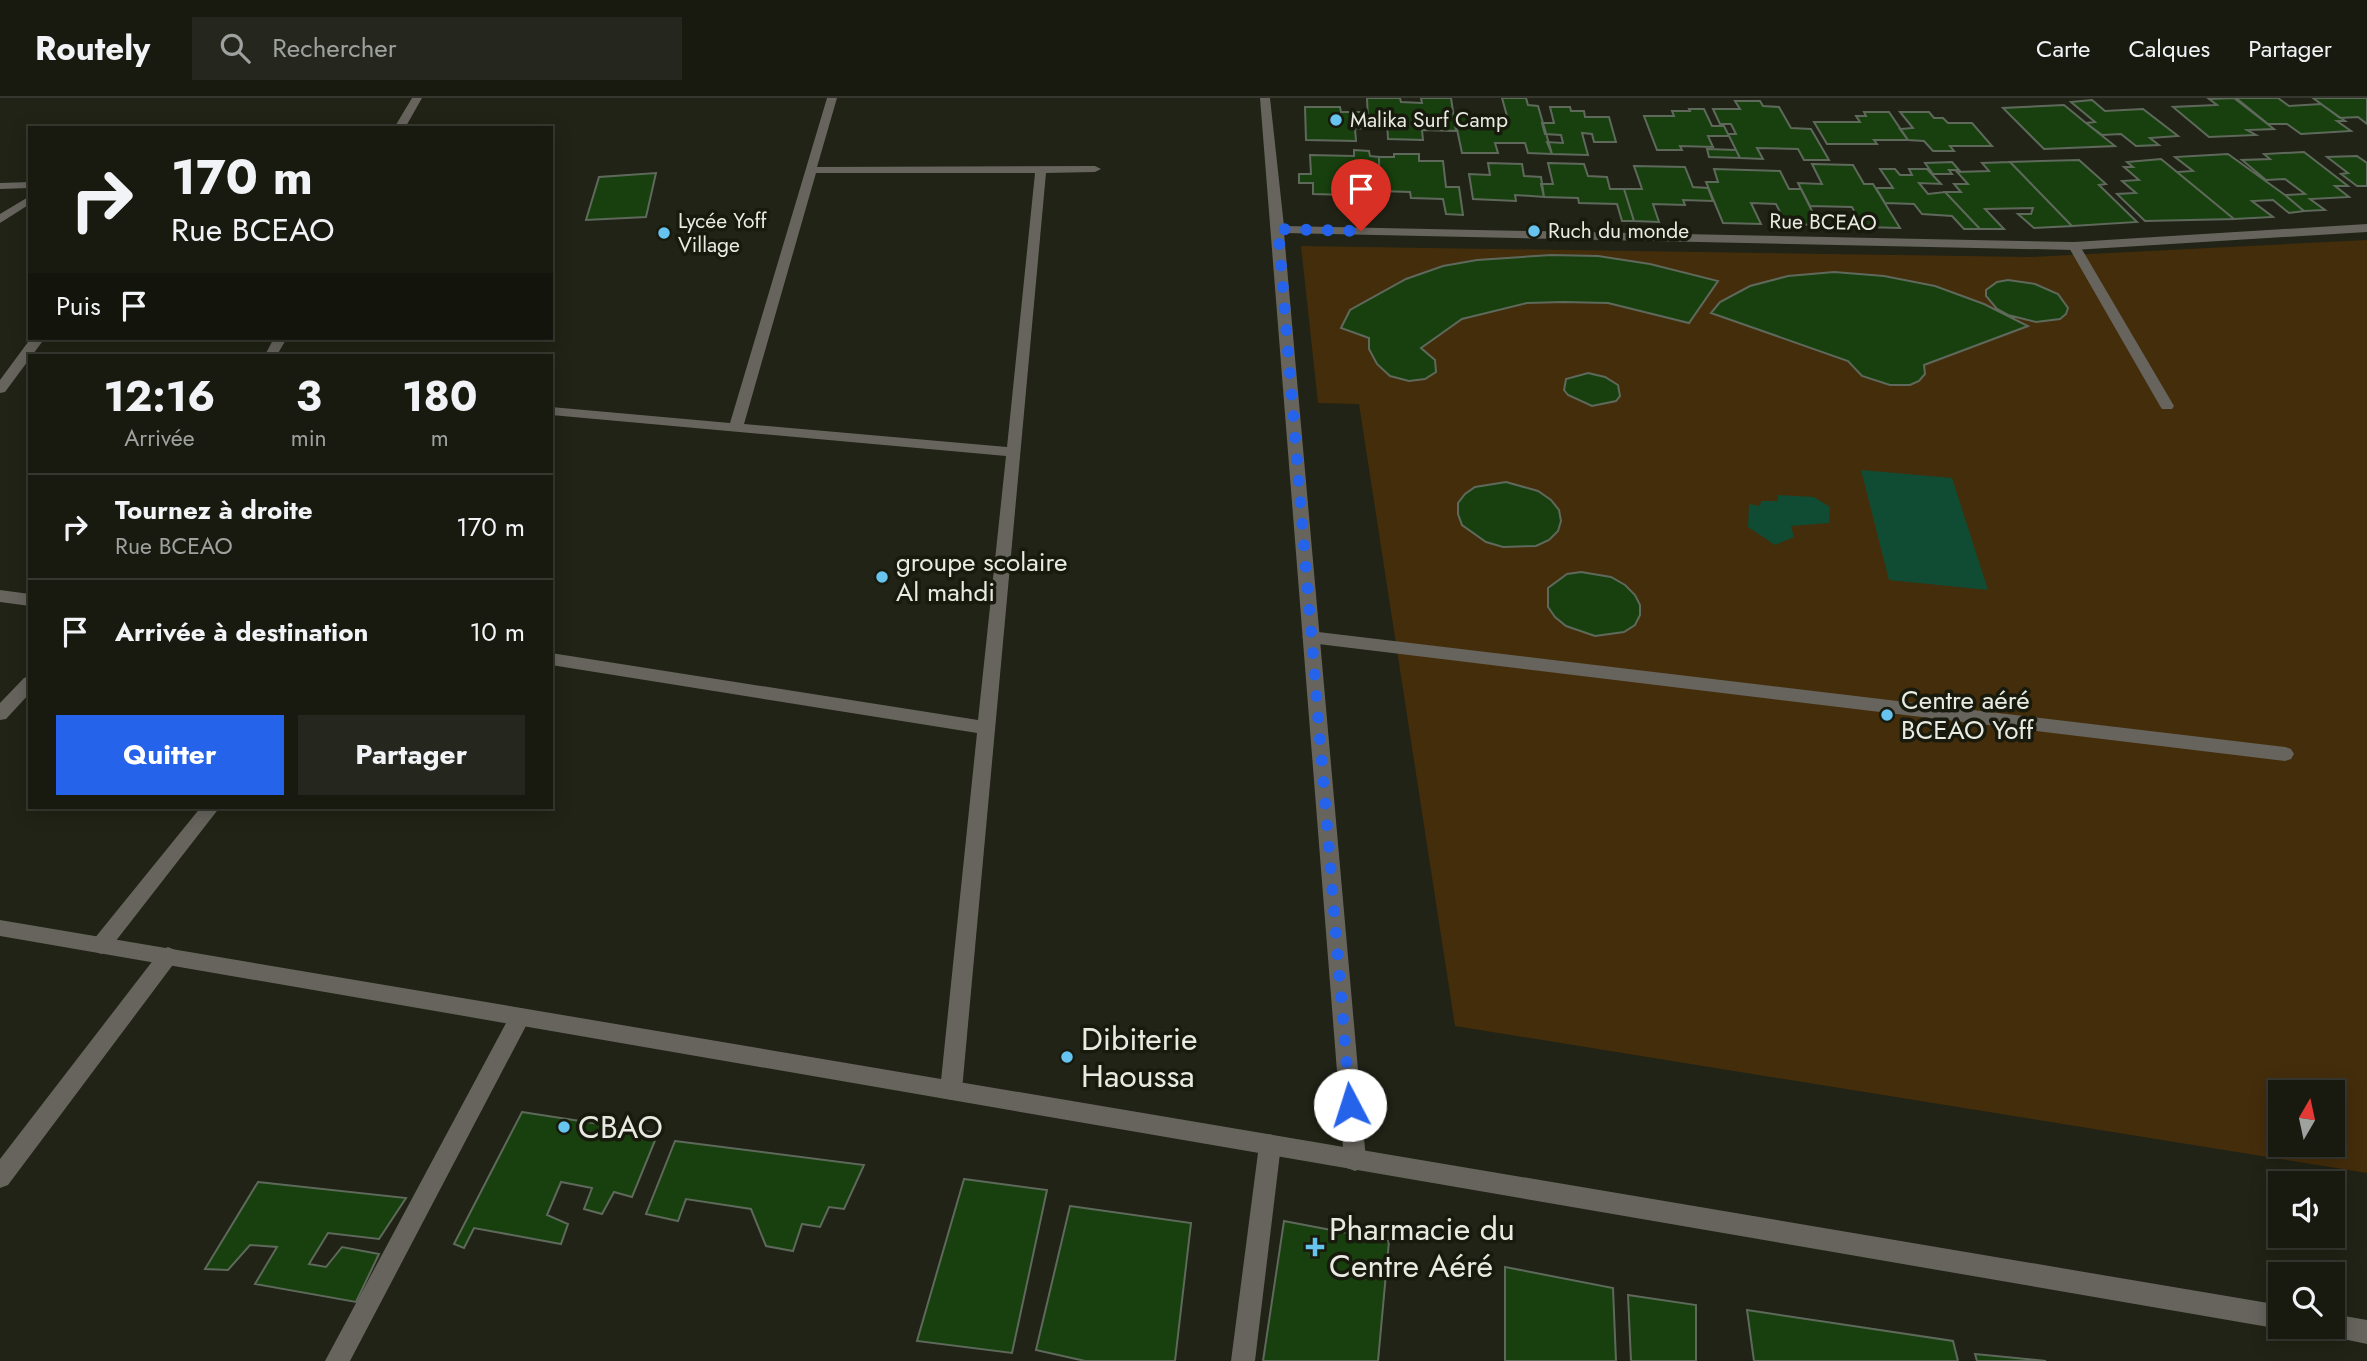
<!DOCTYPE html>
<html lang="fr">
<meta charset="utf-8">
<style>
:root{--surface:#181a10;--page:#25271e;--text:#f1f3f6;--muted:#9fa19f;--line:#363830;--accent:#2563eb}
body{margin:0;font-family:Jost,sans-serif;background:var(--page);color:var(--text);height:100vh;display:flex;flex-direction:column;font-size:26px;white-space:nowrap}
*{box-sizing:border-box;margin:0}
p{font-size:23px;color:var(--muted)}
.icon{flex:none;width:38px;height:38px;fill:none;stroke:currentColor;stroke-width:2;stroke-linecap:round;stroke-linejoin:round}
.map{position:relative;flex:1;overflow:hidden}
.panel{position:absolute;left:28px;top:256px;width:525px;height:455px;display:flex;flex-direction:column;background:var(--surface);border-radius:0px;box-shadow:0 4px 18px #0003,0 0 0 2px var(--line)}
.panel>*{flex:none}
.banner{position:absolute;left:28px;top:28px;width:525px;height:214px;border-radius:0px;box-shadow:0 4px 18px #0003,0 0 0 2px var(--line);background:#181a10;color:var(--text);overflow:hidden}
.needle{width:46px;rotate:9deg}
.fabs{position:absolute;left:2268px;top:982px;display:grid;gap:14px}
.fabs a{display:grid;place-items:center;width:77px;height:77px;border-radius:0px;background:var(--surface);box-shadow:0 4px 18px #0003,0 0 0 2px var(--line);font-size:35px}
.pin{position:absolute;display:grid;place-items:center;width:60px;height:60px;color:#fff;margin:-72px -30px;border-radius:50% 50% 50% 0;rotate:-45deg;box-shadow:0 0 7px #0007}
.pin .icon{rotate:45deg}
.me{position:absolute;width:77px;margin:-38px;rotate:355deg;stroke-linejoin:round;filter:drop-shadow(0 0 5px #0008)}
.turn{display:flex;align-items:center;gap:24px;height:147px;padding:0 28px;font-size:32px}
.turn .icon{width:91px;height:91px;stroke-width:2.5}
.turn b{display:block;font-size:49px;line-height:60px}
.then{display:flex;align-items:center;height:66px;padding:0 28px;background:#0003;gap:14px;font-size:26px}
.eta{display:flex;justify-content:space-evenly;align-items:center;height:119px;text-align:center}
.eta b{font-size:42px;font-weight:700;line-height:49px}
.button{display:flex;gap:14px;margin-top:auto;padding:14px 28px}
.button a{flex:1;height:80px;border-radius:0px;background:var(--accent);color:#fff;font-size:28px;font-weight:700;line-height:80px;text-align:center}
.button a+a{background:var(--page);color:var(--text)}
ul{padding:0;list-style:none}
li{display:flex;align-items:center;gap:21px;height:105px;padding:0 28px;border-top:2px solid var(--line)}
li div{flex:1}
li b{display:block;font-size:26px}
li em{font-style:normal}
header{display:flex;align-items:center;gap:42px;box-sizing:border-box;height:98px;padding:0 35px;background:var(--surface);border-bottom:2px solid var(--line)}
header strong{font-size:33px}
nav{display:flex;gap:38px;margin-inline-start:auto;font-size:24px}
.search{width:490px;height:63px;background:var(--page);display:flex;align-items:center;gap:18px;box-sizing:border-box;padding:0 24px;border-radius:0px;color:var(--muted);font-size:26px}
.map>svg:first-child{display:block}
</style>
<header>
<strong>Routely</strong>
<div class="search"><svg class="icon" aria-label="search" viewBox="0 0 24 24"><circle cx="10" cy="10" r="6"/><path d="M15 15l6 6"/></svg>Rechercher</div>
<nav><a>Carte</a><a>Calques</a><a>Partager</a></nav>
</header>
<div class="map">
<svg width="2367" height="1263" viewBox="0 0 2367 1263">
<rect width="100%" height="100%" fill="#202315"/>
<path fill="#442d0b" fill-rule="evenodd" d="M2367,142V1075L1455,928L1359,306L1318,305L1301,148L2030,159ZM2280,994H2333V1046H2280Z"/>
<path fill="#104c34" d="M1861,372L1952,380L1988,492L1889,482Z
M1778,397L1814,399L1830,409L1829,425L1791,428L1794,439L1775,447L1748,429L1749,406L1760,408L1761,403H1778Z"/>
<path fill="#18400e" stroke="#5e695c" stroke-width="2" d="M1367,0H1400L1401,4L1422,5L1421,0H1451L1456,33L1422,32L1423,42L1388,41L1387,23H1368Z
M1502,0H1526L1528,7L1538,8L1552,56L1528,55L1525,45H1495L1498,55H1462L1454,17L1507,18Z
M2234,0L2274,31L2247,32L2256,37L2209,39L2173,9L2217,7L2209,1Z
M2236,0H2278L2289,8L2321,6L2345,23H2337L2351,33L2301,36L2287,26H2268Z
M2313,0H2367V26L2358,19L2340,20Z
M2092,2L2105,13L2143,11L2178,38L2150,40L2159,47L2136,48L2121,36L2102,37L2086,25L2095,24L2071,4Z
M1735,3H1760L1763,8L1779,9L1791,30L1811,31L1829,62H1804L1798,51L1757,50L1763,61L1740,60L1728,36H1736L1731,26H1720L1713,11H1740Z
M2064,7L2086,25L2115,48L2044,51L2003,10Z
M1305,9H1340L1341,14H1367L1368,31L1355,30L1356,43L1306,42Z
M1550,9H1570L1571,13H1584L1585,19H1609L1616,44H1594L1592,36L1582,35L1588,57L1552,56L1547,44L1563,45L1561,37L1545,36L1542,25H1554Z
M1689,11H1704L1712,28H1724L1729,38H1708L1713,49L1680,48L1682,52H1657L1644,18H1674L1672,13H1690Z
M1864,14H1889L1908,42H1874L1877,46H1827L1814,24H1860L1856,18H1866Z
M1900,14H1929L1934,20H1943L1948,25H1972L1992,48H1950L1954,53H1933L1924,43L1908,42L1900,31L1913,30Z
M1707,51L1736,52L1740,60L1709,59Z
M1354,52L1369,53L1370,58L1379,59L1380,103L1349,102L1348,97L1313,96V85H1299V76H1311L1310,57L1354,58Z
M2304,54L2348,88H2335L2349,99L2310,101L2325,112L2304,113L2285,97L2305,96L2285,81L2266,82L2242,62L2270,61L2264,56Z
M1394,56H1419V63H1443L1446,89H1459L1463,117L1446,116L1443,101L1411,100L1410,94L1379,93V59H1394Z
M2228,56L2285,97L2304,113L2289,115L2273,102L2252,103L2273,119L2234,121L2177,74L2193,73L2175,59Z
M2357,58L2367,65V88H2357L2341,76L2348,75L2327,59Z
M2161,61L2177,74L2234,121L2145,123L2117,96L2136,95L2122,83L2139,82L2124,69H2133L2127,64Z
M2079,62L2106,86L2099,87L2137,124L2072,128L2010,64Z
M1952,64L1959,72H1949L1952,76H1933L1925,65Z
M2010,64L2072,128L2034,130L2018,116H2031L2033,110L1985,111L2004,131H1980L1945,94H1961L1954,86H1968L1957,74L1989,73L1982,65Z
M1488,65L1522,66L1524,78L1541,79L1544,99L1515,97L1516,103L1473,101L1469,76L1490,77Z
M1548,65L1584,66L1588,78L1607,79L1610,91H1624L1634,123H1622L1617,106L1579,105L1578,100L1544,99L1541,86H1553Z
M1812,66L1853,67L1864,86H1873L1900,130L1863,129L1852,109L1810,108L1798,85L1822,86Z
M1634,68L1685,69L1693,89L1708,90L1713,103L1683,102L1685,107L1653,106L1659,124L1634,123L1624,91H1642Z
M1714,71L1780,73L1789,91H1801L1819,127L1786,126L1776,106L1751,105L1761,126L1723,125L1706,84H1718Z
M1880,71H1895L1900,77H1912L1909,71H1927L1941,86L1919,85L1928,96L1945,94L1980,131H1964L1952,118L1922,116L1914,106L1885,105L1876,90H1893Z
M656,75L646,119L586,122L599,79Z
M1551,157L1598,158L1650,166L1718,183L1689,225L1608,205L1563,204L1527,205L1462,221L1421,250L1435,262L1436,274L1425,281L1409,283L1390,278L1377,266L1369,251V240L1341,230L1350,212L1406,181L1443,168L1477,162Z
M1834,174L1884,178L1935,188L1984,206L2028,228L1924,267L1925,276L1919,283L1910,287H1890L1862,278L1848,263L1711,215L1720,204L1750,188L1788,178Z
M2008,182L2035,186L2058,196L2068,210L2066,216L2060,221L2036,224L2008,217L1997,211L1986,198V192L1997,184Z
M1588,275L1605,279L1618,287L1620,298L1616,303L1592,308L1568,297L1564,292L1566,281Z
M1506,384L1538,393L1551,402L1559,412L1561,423L1558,433L1549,442L1536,448L1503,449L1486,444L1462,427L1458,416V405L1465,396L1475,389Z
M1581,474L1611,479L1625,487L1635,497L1640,507V517L1635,527L1624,534L1595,538L1566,528L1555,519L1548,509V490L1567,476Z
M522,1014L658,1035L632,1099L614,1094L602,1116L584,1111L592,1090L561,1084L547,1117L568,1126L561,1146L474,1130L464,1150L454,1146Z
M675,1043L864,1067L844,1111L829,1109L820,1129L802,1126L793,1153L766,1148L751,1111L686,1101L678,1123L646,1116Z
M964,1081L1047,1092L1012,1255L917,1243Z
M258,1084L406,1100L379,1141L328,1135L309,1166L326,1169L342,1149L379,1156L356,1204L255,1186L277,1149L250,1147L228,1172L205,1171Z
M1070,1108L1191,1125L1175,1263H1085L1036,1252Z
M1284,1123L1389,1143L1378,1263H1263Z
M1505,1169L1613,1190L1616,1263H1505Z
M1628,1197L1696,1207V1263H1631Z
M1747,1212L1953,1243L1958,1263H1754Z
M1975,1256L2046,1263H1977Z"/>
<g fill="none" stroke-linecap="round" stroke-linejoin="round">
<path fill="#66645d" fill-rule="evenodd" d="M2074,144L2080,148L2174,308L2172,311H2162L2160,308L2068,148Z
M1310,533L2285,649L2291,651L2294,656L2291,661L2285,663L1310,545L1302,539Z"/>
<path fill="#66645d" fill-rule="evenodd" d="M412,0H422L405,30H394Z
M827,0H837L817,69L1095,68L1101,71L1095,74L1046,75L962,992L959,999L951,1002L943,999L940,992L977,635L551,567V555L978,622L1006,358L551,317V309L730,325ZM816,75H1035L1007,349L744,326Z
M1260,0H1270L1284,128L2074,144L2367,126V134L2074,152L1284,135L1366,1062L1363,1070L1355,1073L1347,1070L1344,1062Z
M30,84V90L0,91V85Z
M30,98V106L0,125V116Z
M31,240H45L5,294L0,295V282Z
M274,240H287L277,257H265Z
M0,492L30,496V508L0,504Z
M30,578V595L6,621L0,622V605L24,580Z
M201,709H220L108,853L101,856L94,853L91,847L94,841Z
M168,849L175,852L178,858L175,864L8,1087L0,1090V1061L161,852Z
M520,910L527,912L530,919L527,926L350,1263H325L513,912Z
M1270,1036L1278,1040L1281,1047L1255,1263H1231L1259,1047L1262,1040Z"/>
<path fill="#66645d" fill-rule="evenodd" d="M0,822L2280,1207V1228H2286L2280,1231L0,838Z
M2333,1216L2367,1222V1246L2324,1237L2321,1228H2333Z"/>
</g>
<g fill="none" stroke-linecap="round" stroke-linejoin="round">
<path stroke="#2563eb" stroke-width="12" stroke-dasharray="0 21.6" d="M1350,1007L1278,131L1361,133"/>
</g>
<g fill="#66c4ef" stroke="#171a0c" stroke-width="2.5">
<circle cx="1336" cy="22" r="7"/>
<circle cx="1534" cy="133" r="7"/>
<circle cx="664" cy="135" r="7"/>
<circle cx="882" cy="479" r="7"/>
<circle cx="1887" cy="617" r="7"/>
<circle cx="1067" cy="959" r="7"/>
<circle cx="564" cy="1029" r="7"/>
<path d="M1311.5 1138.5h7v7h7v7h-7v7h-7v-7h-7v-7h7z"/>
</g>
<g text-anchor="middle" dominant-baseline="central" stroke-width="7" stroke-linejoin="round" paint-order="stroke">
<g font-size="21" fill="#e9ebe2" stroke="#171a0c" text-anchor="start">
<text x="1350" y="22">Malika Surf Camp</text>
<text x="678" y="123">Lycée Yoff<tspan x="678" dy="24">Village</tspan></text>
<text x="1548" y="133">Ruch du monde</text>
</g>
<g font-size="21" fill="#e9ebe2" stroke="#171a0c">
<text transform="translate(1823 124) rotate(1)">Rue BCEAO</text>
</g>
<g font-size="26" fill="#e9ebe2" stroke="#171a0c" text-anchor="start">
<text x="896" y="464">groupe scolaire<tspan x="896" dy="30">Al mahdi</tspan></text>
<text x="1901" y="602">Centre aéré<tspan x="1901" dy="30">BCEAO Yoff</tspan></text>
</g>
<g font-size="32" fill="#e9ebe2" stroke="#171a0c" text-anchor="start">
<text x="1081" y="941">Dibiterie<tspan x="1081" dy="37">Haoussa</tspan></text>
<text x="578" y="1029">CBAO</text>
<text x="1329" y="1131">Pharmacie du<tspan x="1329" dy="37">Centre Aéré</tspan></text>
</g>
</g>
</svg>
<div class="fabs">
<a><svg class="needle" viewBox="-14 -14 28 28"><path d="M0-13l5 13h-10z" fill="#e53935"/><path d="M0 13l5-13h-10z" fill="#9fa19f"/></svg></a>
<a><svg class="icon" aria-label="sound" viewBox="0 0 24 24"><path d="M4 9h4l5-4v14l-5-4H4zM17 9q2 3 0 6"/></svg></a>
<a><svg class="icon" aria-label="search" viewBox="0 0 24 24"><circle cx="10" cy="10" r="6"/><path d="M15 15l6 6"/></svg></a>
</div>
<div class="pin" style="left:1361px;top:133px;background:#d93025"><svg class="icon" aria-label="arrive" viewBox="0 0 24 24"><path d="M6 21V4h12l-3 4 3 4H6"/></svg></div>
<svg class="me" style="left:1350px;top:1007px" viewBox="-20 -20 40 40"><circle r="19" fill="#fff"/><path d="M0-13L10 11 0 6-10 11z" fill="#2563eb"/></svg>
<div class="banner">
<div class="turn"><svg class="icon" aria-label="right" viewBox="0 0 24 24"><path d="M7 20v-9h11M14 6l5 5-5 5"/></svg><div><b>170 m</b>Rue BCEAO</div></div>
<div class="then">Puis<svg class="icon" aria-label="arrive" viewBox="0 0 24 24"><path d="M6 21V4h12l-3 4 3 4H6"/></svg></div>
</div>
<section class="panel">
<div class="eta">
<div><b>12:16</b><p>Arrivée</p></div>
<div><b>3</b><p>min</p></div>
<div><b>180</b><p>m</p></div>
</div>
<ul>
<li><svg class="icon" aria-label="right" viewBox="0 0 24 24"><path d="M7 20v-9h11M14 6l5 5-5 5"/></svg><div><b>Tournez à droite</b><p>Rue BCEAO</p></div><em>170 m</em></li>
<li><svg class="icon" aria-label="arrive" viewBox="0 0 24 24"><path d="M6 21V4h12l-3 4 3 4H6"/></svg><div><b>Arrivée à destination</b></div><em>10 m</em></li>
</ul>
<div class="button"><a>Quitter</a><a>Partager</a></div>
</section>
</div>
